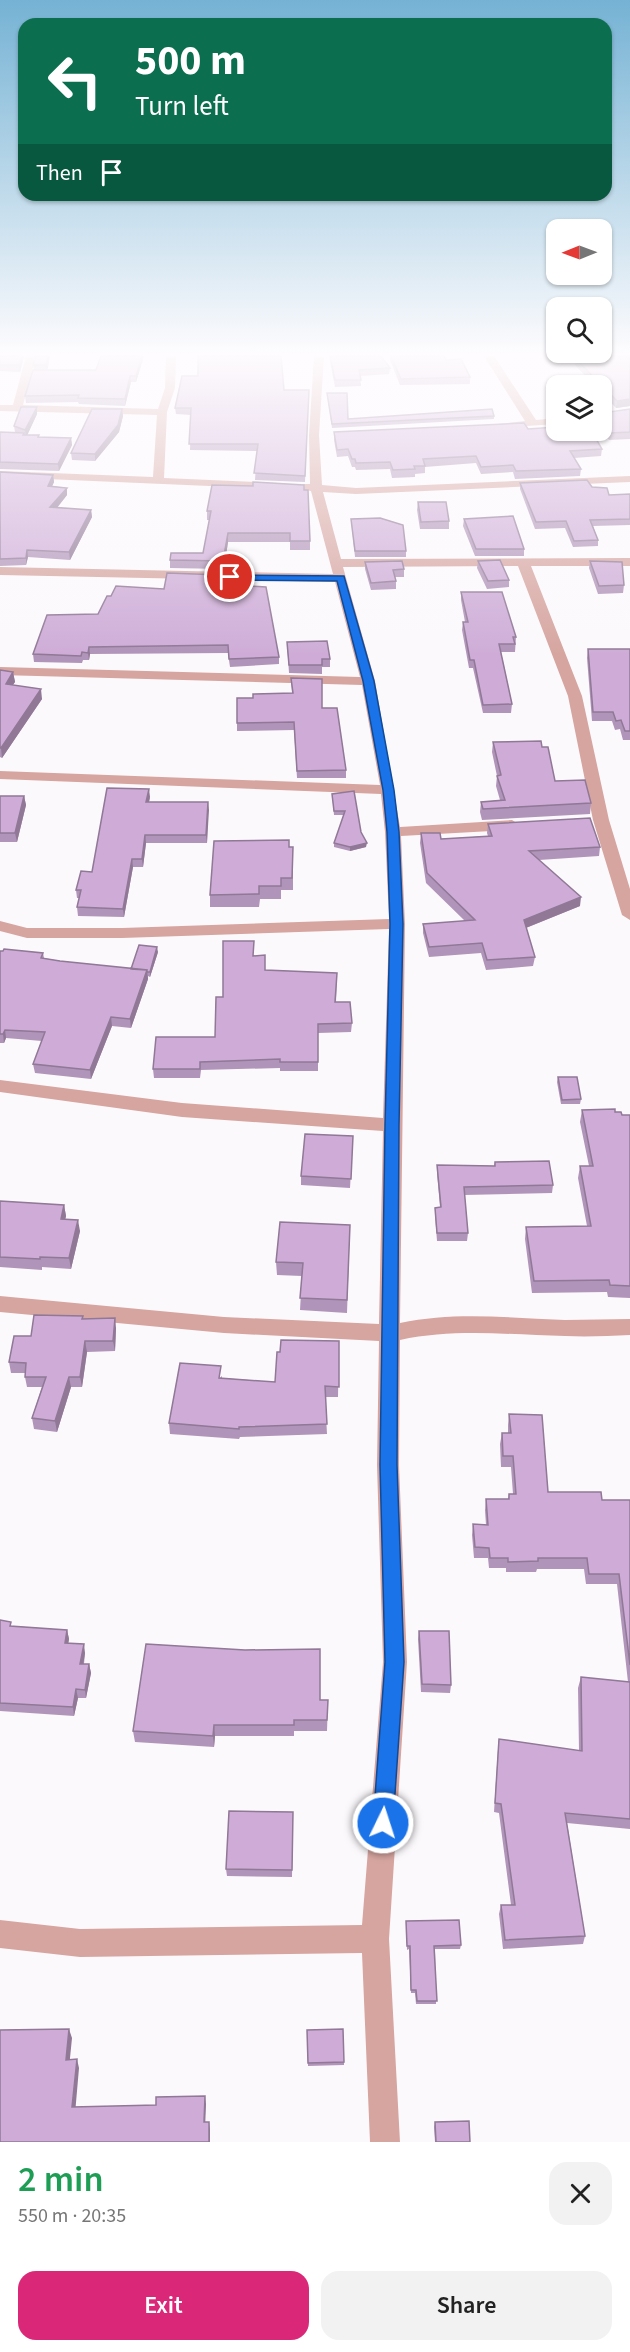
<!DOCTYPE html>
<meta charset="utf-8">
<style>
:root{--surface:#fff;--page:#f2f2f2;--text:#222;--muted:#767676;--accent:#db2777}
body{margin:0;font-family:"Source Sans 3",sans-serif;background:var(--page);color:var(--text);height:100vh;display:flex;flex-direction:column;font-size:22px;white-space:nowrap}
*{box-sizing:border-box;margin:0}
p{font-size:20px;color:var(--muted)}
.icon{flex:none;width:33px;height:33px;fill:none;stroke:currentColor;stroke-width:2;stroke-linecap:round;stroke-linejoin:round}
.map{position:relative;height:2142px;overflow:hidden}
.drawer{display:flex;flex-direction:column;background:var(--surface);flex:1}
.drawer>*{flex:none}
.hud{position:absolute;left:18px;top:18px;width:594px;height:183px;border-radius:18px;box-shadow:0 2px 4px #0004;background:#0b6e4f;color:#fff;overflow:hidden}
.needle{width:39px;rotate:269deg}
.tools{position:absolute;left:546px;top:219px;display:grid;gap:12px}
.tools a{display:grid;place-items:center;width:66px;height:66px;border-radius:12px;background:var(--surface);box-shadow:0 2px 4px #0004;font-size:30px}
.pin{position:absolute;display:grid;place-items:center;width:51px;height:51px;color:#fff;margin:-26px;border:3px solid #fff;border-radius:50%;box-shadow:0 2px 6px #0007}
.me{position:absolute;width:66px;margin:-33px;rotate:4deg;stroke-linejoin:round;filter:drop-shadow(0 0 4px #0008)}
.turn{display:flex;align-items:center;gap:21px;height:126px;padding:0 18px;font-size:27px}
.turn .icon{width:78px;height:78px;stroke-width:2.5}
.turn b{display:block;font-size:42px;line-height:51px}
.then{display:flex;align-items:center;height:57px;padding:0 18px;background:#0003;gap:12px;font-size:22px}
.round{display:grid;place-items:center;flex:none;width:63px;height:63px;border-radius:18px;background:var(--page)}
.overview{display:flex;align-items:center;justify-content:space-between;height:102px;padding:0 18px}
h1{font-size:36px;font-weight:600;line-height:45px;color:#1e9e55}
.action{display:flex;gap:12px;margin-top:auto;padding:12px 18px}
.action a{flex:1;height:69px;border-radius:18px;background:var(--accent);color:#fff;font-size:24px;font-weight:600;line-height:69px;text-align:center}
.action a+a{background:var(--page);color:var(--text)}
.map>svg:first-child{display:block}
</style>
<div class="map">
<svg width="630" height="2142" viewBox="0 0 630 2142">
<rect width="100%" height="100%" fill="#fcf9fd"/>
<g fill="none" stroke-linecap="round" stroke-linejoin="round">
<path fill="#d6a5a0" fill-rule="evenodd" d="M26,356H36L23,405L158,409L165,388L166,356H176L175,388L167,412L164,478L277,483L283,486L277,489L0,477V471L153,477L157,415L0,411V405H13Z
M314,356H324L319,435L322,485L356,488L630,476V482L356,494L323,492L341,559L630,558V566H531L582,696L609,820L630,889V920L622,915L593,820L568,696L518,566L343,567L375,681L400,827L512,820L520,825L512,830L401,836L405,924L400,1323C455,1311 510,1318 565,1320C587,1320 609,1319 630,1319V1335C609,1336 587,1337 565,1336C510,1335 455,1328 400,1340L399,1465L407,1662L389,1939L400,2142H370L362,1953L80,1957L0,1948V1920L80,1929L362,1925L383,1662L377,1465L379,1341L224,1333L0,1312V1296L224,1317L379,1324L383,1131L182,1117L0,1092V1080L182,1103L383,1118L389,929L122,938H27L0,931V921L27,928H122L389,919L385,832L381,794L0,779V771L380,785L362,685L0,675V667L360,677L335,582L0,575V567L333,574L311,491L300,489L298,487L304,484H310L309,435Z
M484,356H494L536,420L556,418V424L498,428V424L525,421Z"/>
</g>
<path fill="#b194b9" d="M0,356H24L20,372L0,371Z
M36,356H50L47,370H96L144,356L136,382H131L125,406L79,404L78,402L26,403L25,396L34,370L33,365Z
M329,356H381L390,368L389,374L360,376L361,386L335,387Z
M390,356H444L446,360L470,377V384L400,385L390,360Z
M577,356H630V406L616,408L602,393V386H595L575,365L576,359L579,358Z
M198,376L284,390H309L305,482L255,480L257,451L190,450L191,415L176,414L175,408Z
M327,393L348,419L494,416V419L332,428Z
M122,409L123,416L119,432L95,461L72,460L71,453Z
M602,409L603,413L630,409V439L609,440L602,429Z
M37,414L27,435H39V437L71,438L72,445L59,471L0,469V432H15L14,426Z
M528,429L602,449L601,456L574,458L581,469L580,476L515,479L513,472L481,474L476,463L425,467V473L415,474V477L392,478L390,469L356,470L355,467H352L348,456L337,457L334,440V432Z
M0,472L53,475L54,482L52,486L67,488V495L57,508L91,510L92,517L70,560L28,557L26,565L0,566Z
M520,483L592,487L609,495L630,494V525L593,526L598,540V546L573,547L565,528L535,529L520,489Z
M305,490L310,541V550H290V542H228L224,569L170,568V560L203,553L210,520H207V511Z
M418,502L449,521V529H420L417,510Z
M351,519L406,551V557H355Z
M464,519L524,549V556H475L463,526Z
M478,561L509,580V587L487,589L477,568Z
M590,561L624,585L623,593L598,594L589,568Z
M365,562L404,569V577H395L396,581V589L371,590L365,569Z
M221,582V584L250,586L279,657V664L230,667L228,653L90,654L89,660H83L82,663L34,662L33,654L98,614L111,596Z
M461,592L516,637L515,652H501L512,704L511,713H483L473,668H469L462,630L463,622H465L461,600Z
M287,642L330,659V667H322V674L289,673Z
M588,649H630V740H623L620,729L615,730L612,721H592L587,658Z
M0,670L13,672L15,682L12,685L42,699L2,758L0,757Z
M291,678L322,708L346,770V778H297L294,730L237,731V698H253L292,693Z
M493,742L542,747L555,781L591,803L590,814L482,820L480,812L481,802L500,800L496,786L497,776L492,752Z
M332,794L361,832L366,847L350,851L334,847V843L344,815H334Z
M0,796H24L26,805L17,842H0Z
M150,797L149,802H208L207,843H146L143,867H133L124,917L78,916L77,907L79,898H77L76,890L92,872Z
M488,824L600,847L599,856L539,860L580,906L526,928L535,957L533,966L486,970L481,953L429,957L423,933V924L465,921L426,883L420,843L421,833L441,839L488,836L487,833Z
M289,847H293V890H281V899H260L259,907H210V895Z
M0,951L43,953L44,958L60,961L131,969L158,952L150,977L148,976V979L131,1028L112,1026L91,1079L35,1073L33,1064L42,1041L6,1038L4,1043H0Z
M254,956L265,970L337,973L336,1002L352,1023L351,1032L318,1033V1071H280V1068L201,1070L200,1078H154L153,1069L215,1037L223,997Z
M558,1077L581,1099L580,1104H561L557,1082Z
M582,1110L615,1112L622,1115H630V1298L608,1297L607,1292L532,1293L525,1239L526,1227L587,1226L578,1178L580,1166H589L580,1122Z
M353,1136L350,1188L301,1185V1176Z
M495,1162L553,1185L552,1193L464,1195L468,1233L467,1241H437L435,1215V1208L440,1207L437,1173V1165L494,1166Z
M0,1201L64,1205L66,1216L65,1219L80,1231L71,1269L42,1267V1270L0,1267Z
M350,1225L347,1313L300,1310L302,1276L277,1275L276,1262Z
M83,1319L116,1328L115,1351L87,1352L82,1387H71L57,1432L34,1429L32,1418L42,1387H27L25,1377V1373H11L9,1362L31,1336Z
M339,1341L338,1397H325L327,1434L240,1437L239,1439L170,1434L169,1423L222,1376V1378L275,1382Z
M509,1414L548,1492L602,1500H630V1829L567,1823L585,1936L583,1944L503,1949L499,1914L501,1905H511L499,1813L494,1812L498,1749L499,1739L579,1751L578,1688L581,1677L628,1682L617,1584H586L584,1569H537L536,1572H506V1568H489L488,1558H474L472,1535L473,1524L486,1525L485,1510L486,1499H508L509,1494H513L511,1467H501L500,1444L502,1433H508V1425Z
M0,1620L12,1626L67,1630L69,1639L68,1643L85,1653L84,1664H89L91,1673L86,1698H78L74,1716L0,1711Z
M419,1631L451,1685L450,1693L421,1692L418,1639Z
M320,1700H328L327,1731H294V1736H215L214,1747L135,1742L133,1731Z
M293,1812L292,1877L227,1876L226,1869Z
M406,1921L461,1945L460,1949H435L436,2004H416L415,1993H411L409,1949L407,1950Z
M307,2030L344,2062V2065L308,2066Z
M435,2122L470,2142H435L434,2127Z"/>
<path fill="#907896" d="M22,356H24L20,372L19,365Z
M48,356H50L47,372L46,365Z
M142,356H144L136,382V376Z
M130,376L131,382L125,406V399Z
M630,399V406L616,408L617,401Z
M37,407V414L26,438L25,430Z
M122,409L123,416L119,432L95,461V454Z
M71,438L72,445L59,471L58,464Z
M53,475L54,482L49,493L48,486Z
M67,488V495L51,515L50,507Z
M91,510L92,517L70,560L69,552Z
M228,533V542L224,569L223,561Z
M27,550L28,557L26,565V558Z
M89,647L90,654L89,660L88,653Z
M13,672L15,682L7,694L6,684Z
M41,689L42,699L2,758L1,748Z
M149,789L150,797L147,811L146,802Z
M24,796L26,805L17,842L15,833Z
M208,802L209,810L207,843L206,835Z
M145,835L146,843L143,867L142,859Z
M367,843L366,847L350,851V847Z
M132,859L133,867L124,917L123,909Z
M581,897L580,906L523,929L524,920Z
M157,947L158,952L150,977V972Z
M147,970L148,979L131,1028L130,1019Z
M111,1017L112,1026L91,1079L90,1070Z
M5,1030L6,1038L4,1043L3,1034Z
M64,1205L66,1216L63,1230L61,1219Z
M78,1220L80,1231L71,1269L69,1258Z
M115,1318L116,1328L115,1351L113,1341Z
M85,1341L87,1352L82,1387L80,1377Z
M69,1377L71,1387L57,1432L55,1421Z
M67,1630L69,1639L67,1652L65,1643Z
M84,1644L85,1653L82,1672L80,1664Z
M89,1664L91,1673L86,1698L85,1690Z
M76,1689L78,1698L74,1716L73,1707Z
M214,1725L215,1736L214,1747L213,1736Z
M69,2029L72,2038L69,2068L66,2060Z
M77,2059L79,2068L75,2114L72,2107Z
M205,2096L206,2104L205,2130L204,2122Z
M209,2122L210,2130V2142H209Z"/>
<path fill="#ceacd7" stroke="#907896" stroke-width="1.5" d="M0,356H22L19,365H0Z
M36,356H48L46,365H33Z
M101,356H142L136,376H130L125,399L78,398L79,395L25,396L33,370H96Z
M198,356H281L284,390H309L305,476L254,473L258,444H189L191,408H175L182,376H198Z
M330,356H381L390,368L359,370L361,380H335Z
M391,356H444L446,360L461,359L470,377L401,379Z
M584,356H630V399L617,401L576,359L586,358Z
M327,393H347L348,419L492,409L494,416L332,424Z
M21,407H37L25,430L14,426Z
M92,409H122L118,425L95,454L71,453Z
M602,409L603,413L630,409V432L610,433L602,421Z
M524,423L528,429L556,427V430H591L602,449L570,451L581,469L516,471L513,465L481,467L476,456L423,459L425,466H414L415,469L393,470L390,462L356,463L355,459H352L348,449L337,450L334,432Z
M0,432L24,433L23,435H39L38,437L71,438L58,464L0,462Z
M0,472L53,475L48,486L67,488L50,507L91,510L69,552L27,550L26,558L0,559Z
M587,480L592,487L607,488L609,495L630,494V519L590,520L598,540L574,541L566,521L536,522L520,483Z
M253,482L304,485V490H308L310,541H290V533H228L223,561L170,560L171,553H203L211,511H207L212,485L253,486Z
M418,502H446L449,521L421,522Z
M513,516L524,549H476L464,519Z
M380,518L403,525L406,551H355L351,519Z
M500,560L509,580L488,581L478,561Z
M402,561L404,569L393,570L396,581L371,583L365,562Z
M590,561L622,562L624,585L599,586Z
M167,573L221,575L220,584L250,583V586L266,587L279,657L229,659L228,645L89,647L88,653L82,652L81,656L33,654L47,615L98,614L107,596H111L116,586L164,589Z
M461,592H502L516,637H513L515,644H499L512,704L483,705L474,660H470L463,622H468Z
M327,641L330,659H322V665H289L287,642Z
M588,649H630V731H625L621,720L616,721L613,712H593Z
M0,670L13,672L6,684L41,689L1,748H0Z
M291,678L322,679V708H337L346,770L297,771L294,722L237,723V698H253V694L293,693Z
M541,741L542,747H548L555,781L585,780L591,803L483,809L481,802L505,800L497,776L501,775L493,742Z
M107,788L149,789L146,802H208L206,835H145L142,859H132L123,909L77,907L81,890H76L81,871L92,872Z
M354,791L361,832L367,843L350,847L334,843L345,811H334L332,794Z
M0,796H24L15,833H0Z
M590,818L600,847L529,851L581,897L524,920L535,957L487,960L482,943L429,947L423,924L475,920L427,873L421,833H440L441,839L492,836L488,824Z
M289,840V847H293L292,878H281V886H259V894L210,895L214,841Z
M223,941H254L253,956L265,955V970L337,973L335,1002H350L352,1023L318,1024V1062H280V1059L200,1062V1069H153L156,1037H215L216,997H223Z
M139,945L157,947L150,972H147V970L131,969Z
M4,949L43,953L41,958L60,961L147,970L130,1019L111,1017L90,1070L33,1064L45,1032L5,1030L3,1034H0V951H3Z
M558,1077H577L581,1099L562,1100Z
M615,1109V1112H621L622,1115H630V1286L610,1285L609,1280L534,1281L526,1227L591,1226L580,1166H593L582,1110Z
M305,1134L353,1136L351,1179L301,1176Z
M549,1161L553,1185L464,1187L468,1233H437L435,1208L441,1207L437,1165L495,1166V1162Z
M0,1201L64,1205L61,1219L78,1220L69,1258L40,1257V1259L0,1257Z
M280,1222L350,1225L347,1300L300,1298L303,1263L276,1262Z
M34,1315L83,1316L82,1319L115,1318L113,1341H85L80,1377H69L55,1421L32,1418L46,1377H25L26,1363L9,1362L14,1336H31Z
M281,1340L339,1341V1387L325,1386L327,1424L239,1427V1429L169,1423L180,1363L221,1366L219,1378L275,1382L277,1352H280Z
M509,1414L542,1415L548,1492H601L602,1500H630V1665L619,1574H589L587,1558H538V1561L508,1562V1558H490L489,1548L475,1547L473,1524L488,1525L486,1499H509V1494H516L513,1456H503L502,1433H511Z
M0,1620L11,1622L10,1626L67,1630L65,1643L84,1644L80,1664H89L85,1690L76,1689L73,1707L0,1703Z
M419,1631H449L451,1685L422,1684Z
M146,1644L245,1650L320,1649V1700H328L327,1720H294V1725H214L213,1736L133,1731Z
M581,1677L630,1682V1819L565,1813L585,1936L505,1940L501,1905H515L501,1804L495,1803L499,1739L582,1751Z
M229,1811L293,1812L292,1870L226,1869Z
M459,1920L461,1945L434,1946L437,2001H417L416,1990H411L410,1946H407L406,1921Z
M69,2029L66,2060L77,2059L72,2107L156,2105V2097L205,2096L204,2122H209V2142H0V2030Z
M343,2029L344,2062L308,2063L307,2030Z
M469,2121L470,2142H436L435,2122Z"/>
<linearGradient id="sky" x2="0" y2="1"><stop stop-color="#75b2d4"/><stop offset="0.54" stop-color="#fefcfe"/><stop offset="1" stop-color="#fefcfe" stop-opacity="0"/></linearGradient>
<rect width="630" height="655" fill="url(#sky)"/>
<path fill="#1a73e8" stroke="#114b97" stroke-width="1.5" d="M226,575L344,576L374,681L394,790L399,832L403,924L399,1125L397,1465L404,1662L393,1823L390,1831L383,1833L376,1831L373,1823L385,1662L380,1465L385,1125L390,924L387,832L383,790L363,681L337,581L230,580L226,579Z"/>
</svg>
<div class="tools">
<a><svg class="needle" viewBox="-14 -14 28 28"><path d="M0-13l5 13h-10z" fill="#e53935"/><path d="M0 13l5-13h-10z" fill="#767676"/></svg></a>
<a><svg class="icon" aria-label="search" viewBox="0 0 24 24"><circle cx="10" cy="10" r="6"/><path d="M15 15l6 6"/></svg></a>
<a><svg class="icon" aria-label="layers" viewBox="0 0 24 24"><path d="M12 4l9 5-9 5-9-5zM3 14l9 5 9-5"/></svg></a>
</div>
<div class="pin" style="left:230px;top:577px;background:#d93025"><svg class="icon" aria-label="arrive" viewBox="0 0 24 24"><path d="M6 21V4h12l-3 4 3 4H6"/></svg></div>
<svg class="me" style="left:383px;top:1823px" viewBox="-20 -20 40 40"><circle r="17" fill="#1a73e8" stroke="#fff" stroke-width="3"/><path d="M0-11L8 9 0 5-8 9z" fill="#fff"/></svg>
<div class="hud">
<div class="turn"><svg class="icon" aria-label="left" viewBox="0 0 24 24"><path d="M17 20v-9H6M10 6l-5 5 5 5"/></svg><div><b>500 m</b>Turn left</div></div>
<div class="then">Then<svg class="icon" aria-label="arrive" viewBox="0 0 24 24"><path d="M6 21V4h12l-3 4 3 4H6"/></svg></div>
</div>
</div>
<section class="drawer">
<div class="overview"><div><h1>2 min</h1><p>550 m · 20:35</p></div><a class="round"><svg class="icon" aria-label="close" viewBox="0 0 24 24"><path d="M6 6l12 12M18 6L6 18"/></svg></a></div>
<div class="action"><a>Exit</a><a>Share</a></div>
</section>
